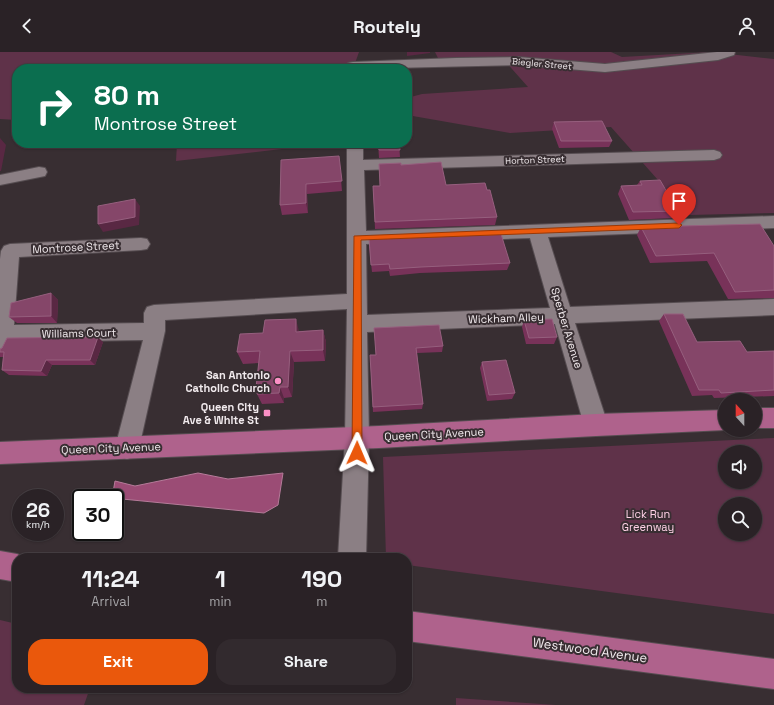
<!DOCTYPE html>
<style>
:root{--surface:#2a2226;--page:#322a2e;--text:#f1f3f6;--muted:#a5a4a7;--line:#463f43;--accent:#ea580c}
body{margin:0;font-family:"Space Grotesk",sans-serif;background:var(--page);color:var(--text);height:100vh;display:flex;flex-direction:column;font-size:15px;white-space:nowrap}
*{box-sizing:border-box;margin:0}
p{font-size:13px;color:var(--muted)}
.icon{flex:none;width:22px;height:22px;fill:none;stroke:currentColor;stroke-width:2;stroke-linecap:round;stroke-linejoin:round}
.map{position:relative;flex:1;overflow:hidden}
.side{position:absolute;left:12px;top:501px;width:400px;height:140px;display:flex;flex-direction:column;background:var(--surface);border-radius:16px;box-shadow:0 1px 3px #0004,0 0 0 1px var(--line)}
.side>*{flex:none}
.top-card{position:absolute;left:12px;top:12px;width:400px;height:84px;border-radius:16px;box-shadow:0 1px 3px #0004,0 0 0 1px var(--line);background:#0b6e4f;color:#fff;overflow:hidden}
.needle{width:26px;rotate:339deg}
.controls{position:absolute;left:718px;top:341px;display:grid;gap:8px}
.controls a{display:grid;place-items:center;width:44px;height:44px;border-radius:50%;background:var(--surface);box-shadow:0 1px 3px #0004,0 0 0 1px var(--line);font-size:20px}
.speed{position:absolute;left:12px;top:437px;display:flex;gap:8px;font-size:20px;font-weight:700;text-align:center}
.speed>*{display:grid;place-content:center;width:52px;height:52px;border-radius:50%;background:var(--surface);box-shadow:0 1px 3px #0004,0 0 0 1px var(--line);line-height:1}
.speed small{font-size:10px;font-weight:400}
.speed .limit{border:2px solid #111;border-radius:6px;background:#fff;color:#111}
.pin{position:absolute;display:grid;place-items:center;width:34px;height:34px;color:#fff;margin:-41px -17px;border-radius:50% 50% 50% 0;rotate:-45deg;box-shadow:0 0 4px #0007}
.pin .icon{rotate:45deg}
.me{position:absolute;width:44px;margin:-22px;rotate:1deg;stroke-linejoin:round;filter:drop-shadow(0 0 3px #0008)}
.turn{display:flex;align-items:center;gap:14px;height:84px;padding:0 16px;font-size:18px}
.turn .icon{width:52px;height:52px;stroke-width:2.5}
.turn b{display:block;font-size:28px;line-height:34px}
.eta{display:flex;justify-content:space-evenly;align-items:center;height:68px;text-align:center}
.eta b{font-size:24px;font-weight:700;line-height:28px}
.cta{display:flex;gap:8px;margin-top:auto;padding:8px 16px}
.cta a{flex:1;height:46px;border-radius:16px;background:var(--accent);color:#fff;font-size:16px;font-weight:700;line-height:46px;text-align:center}
.cta a+a{background:var(--page);color:var(--text)}
header{display:flex;justify-content:space-between;align-items:center;height:52px;padding:0 16px;background:var(--surface);font-size:18px;font-weight:700}
.map>svg:first-child{display:block}
</style>
<header><svg class="icon" aria-label="back" viewBox="0 0 24 24"><path d="M15 5l-7 7 7 7"/></svg>Routely<svg class="icon" aria-label="person" viewBox="0 0 24 24"><circle cx="12" cy="8" r="4"/><path d="M4 21q1-7 8-7t8 7"/></svg></header>
<div class="map">
<svg width="774" height="653" viewBox="0 0 774 653">
<rect width="100%" height="100%" fill="#382e32"/>
<path fill="#5f3249" fill-rule="evenodd" d="M0,0H359L353,17H17V68L0,67Z
M435,0H611L622,5L711,0L774,7V161L689,163L611,75L510,81L407,63V46L422,42L528,35L503,7L439,8Z
M177,91H311L308,94L176,109Z
M774,386V562L407,513V506H386L383,405ZM725,400H755V430H725ZM725,452H755V482H725Z
M0,568L17,572V636H90L84,653H0Z
M456,646L556,653H456Z"/>
<path fill="#9b4c75" stroke="#b57b99" d="M198,421L228,427L283,421L278,453L264,461L112,446L115,429L135,434Z"/>
<g fill="none" stroke-linecap="round" stroke-linejoin="round">
<defs>
<path id="minor" d="M717,0H735L734,3L718,8L605,20L518,13L349,17L346,14L348,11L353,10L456,6L518,5L605,12Z
M347,91H363V108L714,98L720,100L722,103L720,106L714,108L364,118L366,179L774,164V176L548,185L570,255L774,247V263L575,271L608,373L604,380L596,384L588,380L584,373L555,272L367,280L369,386L366,506H338L345,386L347,257L165,268V279L139,396L135,404L127,407L119,404L115,396L143,288L12,290L7,301L0,304V207L1,199L4,194L10,192L141,186L147,187L150,192L147,197L141,198L19,205L14,273L144,271V261L147,255L154,253L347,242ZM530,186L550,256L367,263L366,192Z
M39,115L45,116L47,120L45,124L0,133V123Z"/>
<path id="major" d="M755,356H774V376H755Z
M725,358V378H726H725L596,384L379,396L0,412V390L379,374L596,362Z
M0,499L17,502L26,506H17V530L0,527Z
M407,559L774,607V637L407,589Z"/>
</defs>
<use href="#minor" stroke="#564d51" stroke-width="2"/>
<use href="#major" stroke="#564d51" stroke-width="2"/>
<use href="#minor" fill="#8b7f84" fill-rule="evenodd"/>
<use href="#major" fill="#af628c" fill-rule="evenodd"/>
</g>
<path fill="#783259" d="M554,70L612,89L609,95L559,96L552,77Z
M373,91H399L400,105L379,106L378,91L373,92Z
M339,104L342,139L307,142L308,161L282,163L280,153Z
M401,113L446,133L487,138L497,165L495,173L375,177L373,134H380Z
M640,129L678,159L673,166L629,168L618,142L621,134L637,133Z
M641,175L774,194V246L728,247L707,209L650,211L637,183Z
M369,193L510,211L507,218L420,221L390,224L389,219L372,220Z
M51,241L58,248L57,271H17L9,265Z
M664,262L697,290L747,300L774,299V344L714,346L712,343L692,344L659,269Z
M524,268L557,285L554,292H526L522,275Z
M374,276L443,294L442,300L417,301L423,352L422,357L373,360L370,303H376Z
M323,278L326,290L325,309L294,310L292,345L284,346V351L262,352L257,342L258,338L256,336L259,311L243,312L237,300L263,281L299,279Z
M103,290L95,313H52L47,324L9,323L2,318L3,305H0V297Z
M482,310L515,341L512,347L487,349L480,316Z"/>
<path fill="#592843" d="M407,0H430V1L407,4Z
M0,86L6,93L1,119H0Z
M306,132L307,142L308,161L306,151Z
M135,147L140,154L139,173L103,180L98,172Z
M51,241L58,248L57,271L51,264Z
M296,267L299,279V291L296,280Z
M323,278L326,290L325,309L323,298Z
M98,285L103,290L95,313L90,308Z
M290,299L294,310L292,345L288,335Z
M46,308L52,313L47,324L41,319Z
M280,335L284,346V351L279,341Z"/>
<path fill="#854669" stroke="#965f7e" d="M602,69L612,89H561L554,70Z
M378,91H399L400,98H379Z
M339,104L342,129L306,132V151L280,153L281,108Z
M441,110L446,133L485,131L487,138H490L497,165L375,170L373,134H380L379,112L401,111V113Z
M660,128L678,159L633,160L621,134L642,133L640,129Z
M135,147V165L98,172V154Z
M760,172L774,194V238L735,240L714,201L656,204L641,175Z
M501,182L510,211L421,215L390,217L389,212L371,213L369,186Z
M51,241V264L9,265L11,251Z
M664,262H683L697,290L740,289L747,300L774,299V338L721,341L719,338H699Z
M296,267V280L323,278V298L290,299L288,335H280L279,341L257,342L258,336H256L260,299L237,300L240,282L263,281L265,268Z
M552,267L557,285L529,286L524,268Z
M439,273L443,294L416,296L423,352L373,355L370,303H376L374,276Z
M98,285L90,308H46L41,319L2,318L4,300H0V297L2,296L7,286Z
M506,308L515,341L489,343L482,310Z"/>
<path fill="#ea580c" stroke="#983908" d="M679,171L682,173L679,176L361,188L362,401L360,404L357,405L353,404L352,401L354,184Z"/>
<g fill="#fb8fc5" stroke="#382e32" stroke-width="1.5">
<circle cx="278" cy="329" r="4"/>
<rect x="263" y="357" width="8" height="8" rx="2"/>
</g>
<g text-anchor="middle" dominant-baseline="central" stroke-width="4" stroke-linejoin="round" paint-order="stroke">
<g font-size="9" fill="#f1eaed" stroke="#382e32">
<text transform="translate(542 12) rotate(5)">Biegler Street</text>
<text transform="translate(535 108) rotate(-2)">Horton Street</text>
</g>
<g font-size="11" fill="#f1eaed" stroke="#382e32">
<text transform="translate(76 195) rotate(-3)">Montrose Street</text>
<text transform="translate(506 266) rotate(-2)">Wickham Alley</text>
<text transform="translate(567 276) rotate(73)">Sperber Avenue</text>
<text transform="translate(79 281) rotate(-1)">Williams Court</text>
<text transform="translate(434 382) rotate(-3)">Queen City Avenue</text>
<text transform="translate(111 396) rotate(-2)">Queen City Avenue</text>
</g>
<g font-size="11" font-weight="bold" fill="#f1eaed" stroke="#382e32" text-anchor="end">
<text x="270" y="323">San Antonio<tspan x="270" dy="13">Catholic Church</tspan></text>
<text x="259" y="355">Queen City<tspan x="259" dy="13">Ave &amp; White St</tspan></text>
</g>
<g font-size="11" fill="#ffd1e6" stroke="#382e32">
<text x="648" y="462">Lick Run<tspan x="648" dy="13">Greenway</tspan></text>
</g>
<g font-size="13" fill="#f1eaed" stroke="#382e32">
<text transform="translate(590 598) rotate(8)">Westwood Avenue</text>
</g>
</g>
</svg>
<div class="controls">
<a><svg class="needle" viewBox="-14 -14 28 28"><path d="M0-13l5 13h-10z" fill="#e53935"/><path d="M0 13l5-13h-10z" fill="#a5a4a7"/></svg></a>
<a><svg class="icon" aria-label="sound" viewBox="0 0 24 24"><path d="M4 9h4l5-4v14l-5-4H4zM17 9q2 3 0 6"/></svg></a>
<a><svg class="icon" aria-label="search" viewBox="0 0 24 24"><circle cx="10" cy="10" r="6"/><path d="M15 15l6 6"/></svg></a>
</div>
<div class="speed"><div>26<small>km/h</small></div><div class="limit">30</div></div>
<div class="pin" style="left:679px;top:173px;background:#d93025"><svg class="icon" aria-label="arrive" viewBox="0 0 24 24"><path d="M6 21V4h12l-3 4 3 4H6"/></svg></div>
<svg class="me" style="left:357px;top:401px" viewBox="-20 -20 40 40"><path d="M0-17L14 15 0 8-14 15z" fill="#ea580c" stroke="#fff" stroke-width="4"/></svg>
<div class="top-card">
<div class="turn"><svg class="icon" aria-label="right" viewBox="0 0 24 24"><path d="M7 20v-9h11M14 6l5 5-5 5"/></svg><div><b>80 m</b>Montrose Street</div></div>
</div>
<section class="side">
<div class="eta">
<div><b>11:24</b><p>Arrival</p></div>
<div><b>1</b><p>min</p></div>
<div><b>190</b><p>m</p></div>
</div>
<div class="cta"><a>Exit</a><a>Share</a></div>
</section>
</div>
